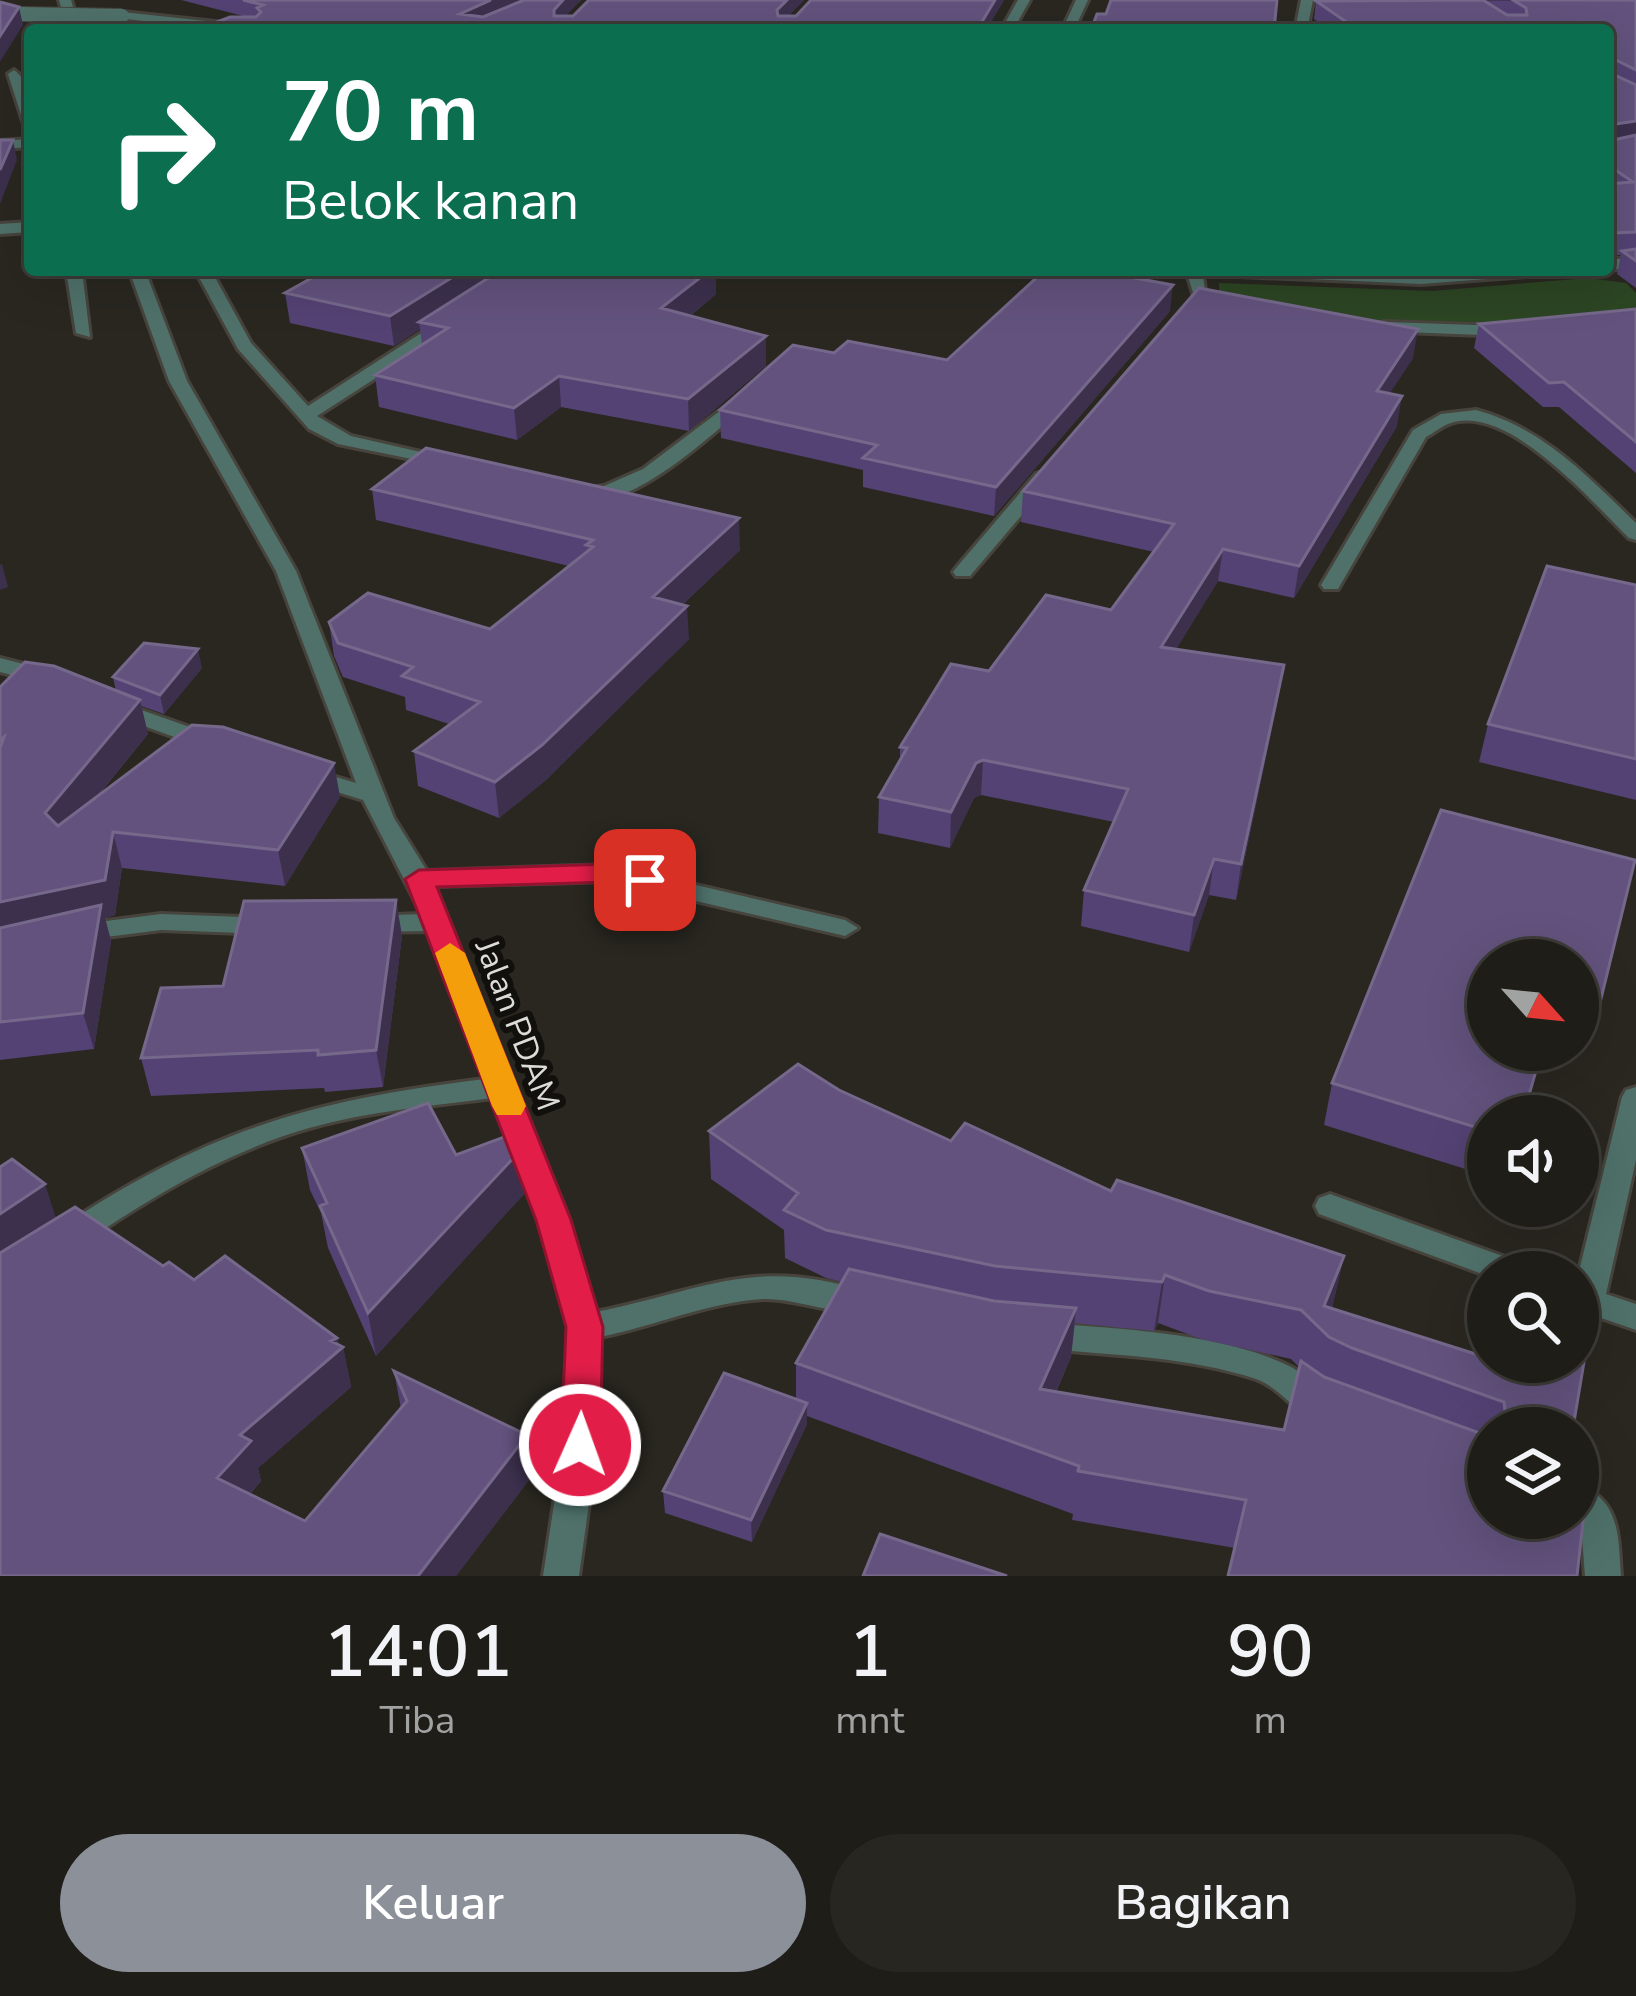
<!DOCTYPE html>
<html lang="id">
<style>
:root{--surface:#1f1d18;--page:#272621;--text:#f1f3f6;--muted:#a1a2a2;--line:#3c3b37;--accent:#8c9099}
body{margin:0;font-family:"Nunito Sans",sans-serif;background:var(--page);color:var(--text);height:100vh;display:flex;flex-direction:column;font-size:45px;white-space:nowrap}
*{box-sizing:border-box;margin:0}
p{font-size:39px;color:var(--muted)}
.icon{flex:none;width:66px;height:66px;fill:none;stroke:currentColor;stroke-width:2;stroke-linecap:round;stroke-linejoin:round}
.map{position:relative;height:1576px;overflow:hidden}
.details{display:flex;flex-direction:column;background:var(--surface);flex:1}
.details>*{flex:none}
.hud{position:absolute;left:24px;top:24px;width:1590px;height:252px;border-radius:12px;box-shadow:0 12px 48px #0002,0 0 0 3px var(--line);background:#0b6e4f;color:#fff;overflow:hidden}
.needle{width:78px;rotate:117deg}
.tools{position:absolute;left:1467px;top:939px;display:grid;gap:24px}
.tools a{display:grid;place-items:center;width:132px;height:132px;border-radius:50%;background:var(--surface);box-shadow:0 12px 48px #0002,0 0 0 3px var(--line);font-size:60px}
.pin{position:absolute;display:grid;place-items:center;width:102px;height:102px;color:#fff;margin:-51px;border-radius:24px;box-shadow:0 6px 18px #0006}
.me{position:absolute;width:132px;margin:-66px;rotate:2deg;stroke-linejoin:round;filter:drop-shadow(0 0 9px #0008)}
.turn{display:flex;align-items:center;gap:42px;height:252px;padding:0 60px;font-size:54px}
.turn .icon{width:156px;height:156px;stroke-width:2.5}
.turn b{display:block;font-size:84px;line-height:102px}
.eta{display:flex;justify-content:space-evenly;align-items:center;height:204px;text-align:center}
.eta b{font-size:72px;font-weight:600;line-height:84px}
.primary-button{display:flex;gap:24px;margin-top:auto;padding:24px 60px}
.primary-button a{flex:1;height:138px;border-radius:72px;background:var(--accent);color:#fff;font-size:48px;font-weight:600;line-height:138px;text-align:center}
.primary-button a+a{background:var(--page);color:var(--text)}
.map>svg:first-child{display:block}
</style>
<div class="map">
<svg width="1636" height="1576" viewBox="0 0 1636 1576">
<rect width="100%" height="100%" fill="#292720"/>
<path fill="#2c4523" d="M1588,278L1626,283L1636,293V312L1468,331L1397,326L1219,299V283L1432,291Z"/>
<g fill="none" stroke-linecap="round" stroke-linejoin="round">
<defs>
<path id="minor" d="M59,0H71L80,30H68Z
M1018,0H1030L1013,30H1001Z
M1076,0H1088L1074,30H1062Z
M1301,0H1313L1307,30H1295Z
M122,12L253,26L259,30H220L118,18Z
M14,70C30,81 30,107 30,125L23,121L8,74Z
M30,139V147L0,149V141Z
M30,222V232L0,234V224Z
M1636,257V267L1608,270V260Z
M66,270H82L90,337L76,333Z
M129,270H145L187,381L296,571L394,818L427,871L611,865L845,920L858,928L845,936L611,881L435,886L569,1219L596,1312C709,1289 756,1255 874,1294L879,1303L874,1312C851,1320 797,1298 764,1299C708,1302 655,1326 600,1337L597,1445L579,1576H543L563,1445L568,1327L539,1219L492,1098C431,1106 369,1111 309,1128C226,1152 150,1197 79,1246L68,1250L57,1246L52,1238L57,1230C204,1131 311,1100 485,1079L428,931L368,932L355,924L368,916L422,914L363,800L298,780L294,775L306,768L356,783L276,571L169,381Z
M195,270H211L251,343L308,406L443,319H455V327L317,416L351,436L451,459V467L338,444L309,429L238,349Z
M1186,270H1202L1206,296H1194Z
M1210,270L1421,274L1547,270L1539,275L1421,284L1218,275Z
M1386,322L1506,326L1514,331L1506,336L1380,331V323Z
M745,392L754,397L751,401C718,429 618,526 573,494L576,490L604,486L643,469Z
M1476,410C1543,428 1587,476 1636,523V540L1629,538C1592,502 1509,404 1451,423C1443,425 1434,433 1426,437L1338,589H1324L1321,585L1413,430L1441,414Z
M1043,472L1050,474V482L970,576H956L953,572L956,568L1036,474Z
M0,658L35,667L38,672L27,679L0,672Z
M113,700L218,737L222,742L210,749L202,747L105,712L102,707Z
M161,914L268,918L281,926L268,934L161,930L75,941L62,933L75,925Z
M1636,1087V1160L1606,1294L1636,1304V1330L1578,1310V1275L1622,1097L1626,1090Z
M1330,1194L1522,1263L1527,1272H1488V1276L1319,1214L1315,1206L1319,1198Z
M1045,1323C1118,1329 1298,1334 1334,1406L1329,1416L1317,1420C1292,1411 1281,1388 1256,1379C1190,1357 1114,1355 1045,1349L1033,1345L1029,1336L1033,1327Z
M1578,1485C1621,1500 1618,1537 1621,1576H1585L1581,1524L1574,1518H1578Z"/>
</defs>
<use href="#minor" stroke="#46443d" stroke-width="6"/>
<use href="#minor" fill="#4f716a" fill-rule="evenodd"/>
<defs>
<path id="minor-bridge" d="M20,14L122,16"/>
</defs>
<use href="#minor-bridge" stroke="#46443d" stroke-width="16" stroke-linecap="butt"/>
<use href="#minor-bridge" stroke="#4f716a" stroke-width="14"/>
</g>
<path fill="#534273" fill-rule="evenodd" d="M181,0H581L565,16H573L589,0H804L788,16L1004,0L986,30H196L247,17Z
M1636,0V288L1617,274L1621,255L1608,256V30H1330L1314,19L1316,1Z
M326,270H728L716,279V294L690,316L766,336V366L689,431L561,407L517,440L379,407L375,375L422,345L420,329L394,346L290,323L285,293Z
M1636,309V473L1559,407H1543L1474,348L1479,324Z
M1170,311L994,516L863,487V470L721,438L720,410L834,353L947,360Z
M1413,358L1389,394L1397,426L1294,598L1218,581L1176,649L1278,699L1236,900L1209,895L1189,952L1081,926L1084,890L1114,822L981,795L974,798L950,848L878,833L879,797L900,761V747L989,671L1111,610L1154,552L1021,522L1023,491Z
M372,489L740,550L682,605L689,639L546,780L499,818L418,786L414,751L449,724L406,710L405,697L343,677L334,656L329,622L490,629L569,566L376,520Z
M1636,585V800L1479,762L1488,724Z
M202,668L164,714L141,706L148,734L96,798L340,797L285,886L122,868L115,915L105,918L111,941L94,1049L0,1060V687L116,691L113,677Z
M1441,810L1635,860L1586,1048L1578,1045V960H1488V1050H1543L1524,1116H1488V1176L1324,1125L1332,1083Z
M396,900L402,936L383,1087L325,1092L324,1088L151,1096L141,1058L223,986Z
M839,1090L951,1141L1111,1191L1344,1256L1332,1308L1483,1356L1488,1338V1362L1573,1428H1488V1518L1235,1548L1072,1520L1073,1514L807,1416V1424L752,1542L665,1513L663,1491L796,1399V1363L842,1282L826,1278L785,1258L784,1230L711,1179L709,1131ZM1075,1323L1154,1331L1158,1323L1201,1339L1291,1359L1299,1367L1284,1430L1056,1392L1071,1357Z
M302,1148L456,1155L519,1152L524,1194L376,1356L328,1248L321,1213L310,1190Z
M56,1218L194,1280L337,1338L339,1345L343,1347L351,1387L258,1468L261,1481L250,1494L305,1521L401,1409L394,1371L532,1476L456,1576H0Z"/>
<path fill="#3c304d" d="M491,0H530L464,30L460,14Z
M563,0H581L555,27L554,10Z
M787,0H804L778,27L777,10Z
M995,0H1004L986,30H977Z
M19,7L23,25L0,62V36Z
M1636,121V141L1608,145L1609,125Z
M13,140L17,160L0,204V170Z
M464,270H513L419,322L420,329L394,346L390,316Z
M699,270H728L716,279V294L663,338L661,308Z
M1173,285L1170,311L994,516L996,487Z
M1418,329L1413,358L1371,421L1377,391Z
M766,336V366L689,431L688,399Z
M559,376L561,407L517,440L514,408Z
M1402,396L1397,426L1294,598L1299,566Z
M739,518L740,550L655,630L653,597Z
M1223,549L1218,581L1157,681L1161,647Z
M2,564L8,587L0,590V565Z
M687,606L689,639L546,780L499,818L495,782Z
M198,649L202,668L164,714L160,695Z
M1284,665L1278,699L1236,900L1241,864Z
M140,700L148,734L54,848L45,813Z
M983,760L981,795L974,798L950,848L951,812L976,763Z
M334,763L340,797L285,886L278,850Z
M113,832L122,868L115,915L105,918L111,941L94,1049L83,1013L0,940V902Z
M1214,859L1209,895L1189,952L1194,915Z
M396,900L402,936L383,1087L376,1050Z
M519,1152L524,1194L376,1356L368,1313Z
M45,1184L58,1224L0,1263V1214Z
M1344,1256L1333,1304L1323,1331L1324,1306Z
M1165,1275L1158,1323L1154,1331L1162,1282Z
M1076,1308L1071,1357L1035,1438L1040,1389Z
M337,1338L340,1350L343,1347L351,1387L258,1468L261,1481L228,1518L217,1478L240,1435L331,1341Z
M807,1403V1424L752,1542L751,1520Z
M527,1435L532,1476L456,1576H418Z"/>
<path fill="#62527d" stroke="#75688b" stroke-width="3" d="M243,0H491L460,14L483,17L524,0H563L554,10V16H573L589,0H787L777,10L778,16H796L811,0H995L977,30H196L230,17H256L261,12L257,8L263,5Z
M1111,0H1277L1274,30H1091L1097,14H1106Z
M1483,0L1507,15H1527L1526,8L1513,0H1636V70L1614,59L1609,60L1608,69V30H1358L1316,1Z
M0,2L19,7L0,36Z
M1608,72L1636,85V121L1609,125L1608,135L1613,140L1636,135V232L1613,233L1609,241L1608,184L1633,182L1608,165Z
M0,140H13L0,170Z
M1636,249V261L1622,251Z
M326,270H464L390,316L285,293Z
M501,270H710L661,308L766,336L688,399L559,376L514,408L375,375L448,328L419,322Z
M1045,270H1092L1173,285L996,487L863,458L877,445L720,410L793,345L834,353L848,341L947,360Z
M1199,288L1418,329L1377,391L1402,396L1299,566L1223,549L1161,647L1284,665L1241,864L1214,859L1194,915L1084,890L1128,789L983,760L976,763L951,812L879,797L907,748L900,747L951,664L989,671L1046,595L1111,610L1174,524L1023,491Z
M1636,309V442L1564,382L1549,383L1479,324Z
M426,448L739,518L653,597L687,606L542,745L495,782L414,751L480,702L402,676L413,667L338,643L329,622L368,593L490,629L593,547L586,545L593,540L372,489Z
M1547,566L1636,585V759L1488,724Z
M144,643L198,649L160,695L113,677Z
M25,662L54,666L140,700L45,813L58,826L192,725L223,727L334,763L278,850L113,832L105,880L0,902V748L4,737L0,740V687Z
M1441,810L1635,860L1599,1007L1578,1001V960H1488V1050H1542L1523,1116H1488V1131L1332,1083Z
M396,900L376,1050L318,1055V1050L141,1058L161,988L223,986L244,901Z
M101,905L83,1013L0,1022V928Z
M798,1064L839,1090L951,1141L965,1123L1111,1191L1117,1180L1344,1256L1324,1306L1485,1357L1488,1343V1362H1578V1347L1586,1350L1573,1428H1507L1504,1402L1352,1348L1329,1337L1301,1310L1209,1291L1165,1275L1162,1282L995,1266L826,1230L784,1210L798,1193L709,1131Z
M428,1103L456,1155L512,1134L519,1152L368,1313L320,1206L327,1203L302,1148Z
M12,1159L45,1184L0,1214V1167Z
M75,1207L163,1266L169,1262L194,1280L225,1256L337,1338L331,1341L343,1347L240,1435L251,1441L217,1478L305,1521L407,1401L394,1371L527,1435L418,1576H0V1253Z
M849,1269L994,1301L1076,1308L1040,1389L1284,1430L1301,1361L1324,1377L1488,1436V1518H1578V1455L1590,1458L1577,1576H1228L1246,1500L1078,1471L1079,1466L796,1363Z
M724,1373L807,1403L751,1520L663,1491Z
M880,1534L1007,1576H863Z"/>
<path fill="#e11d48" stroke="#92132f" stroke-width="3" d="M611,864L655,874L659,880L645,889L611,882L437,887L571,1220L603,1327L600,1445L594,1457L580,1462L566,1457L561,1445L566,1327L536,1220L405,879L419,870Z"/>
<path fill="#f59e0b" d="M450,943L465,953L526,1106L521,1115H497L492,1106L435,953Z"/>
<g text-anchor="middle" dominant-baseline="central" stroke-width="12" stroke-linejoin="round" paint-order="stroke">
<g font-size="33" fill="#dddcd7" stroke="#11100d">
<text transform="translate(517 1025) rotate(69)">Jalan PDAM</text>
</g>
</g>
</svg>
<div class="tools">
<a><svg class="needle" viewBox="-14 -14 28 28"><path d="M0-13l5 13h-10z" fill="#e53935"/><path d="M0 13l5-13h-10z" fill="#a1a2a2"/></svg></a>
<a><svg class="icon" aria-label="sound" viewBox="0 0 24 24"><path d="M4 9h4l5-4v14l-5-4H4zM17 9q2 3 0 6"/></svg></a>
<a><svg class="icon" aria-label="search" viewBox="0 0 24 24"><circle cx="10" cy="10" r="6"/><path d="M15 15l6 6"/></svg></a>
<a><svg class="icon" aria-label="layers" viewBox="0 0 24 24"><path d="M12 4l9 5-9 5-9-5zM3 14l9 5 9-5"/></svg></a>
</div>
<div class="pin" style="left:645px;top:880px;background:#d93025"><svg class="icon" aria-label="arrive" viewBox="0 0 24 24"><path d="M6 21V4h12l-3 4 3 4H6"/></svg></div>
<svg class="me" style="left:580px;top:1445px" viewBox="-20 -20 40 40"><circle r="17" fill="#e11d48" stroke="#fff" stroke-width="3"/><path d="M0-11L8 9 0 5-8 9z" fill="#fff"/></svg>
<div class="hud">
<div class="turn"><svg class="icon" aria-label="right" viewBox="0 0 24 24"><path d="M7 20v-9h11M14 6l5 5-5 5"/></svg><div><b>70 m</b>Belok kanan</div></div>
</div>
</div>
<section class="details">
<div class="eta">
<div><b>14:01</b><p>Tiba</p></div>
<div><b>1</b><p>mnt</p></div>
<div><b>90</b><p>m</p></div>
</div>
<div class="primary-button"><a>Keluar</a><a>Bagikan</a></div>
</section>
